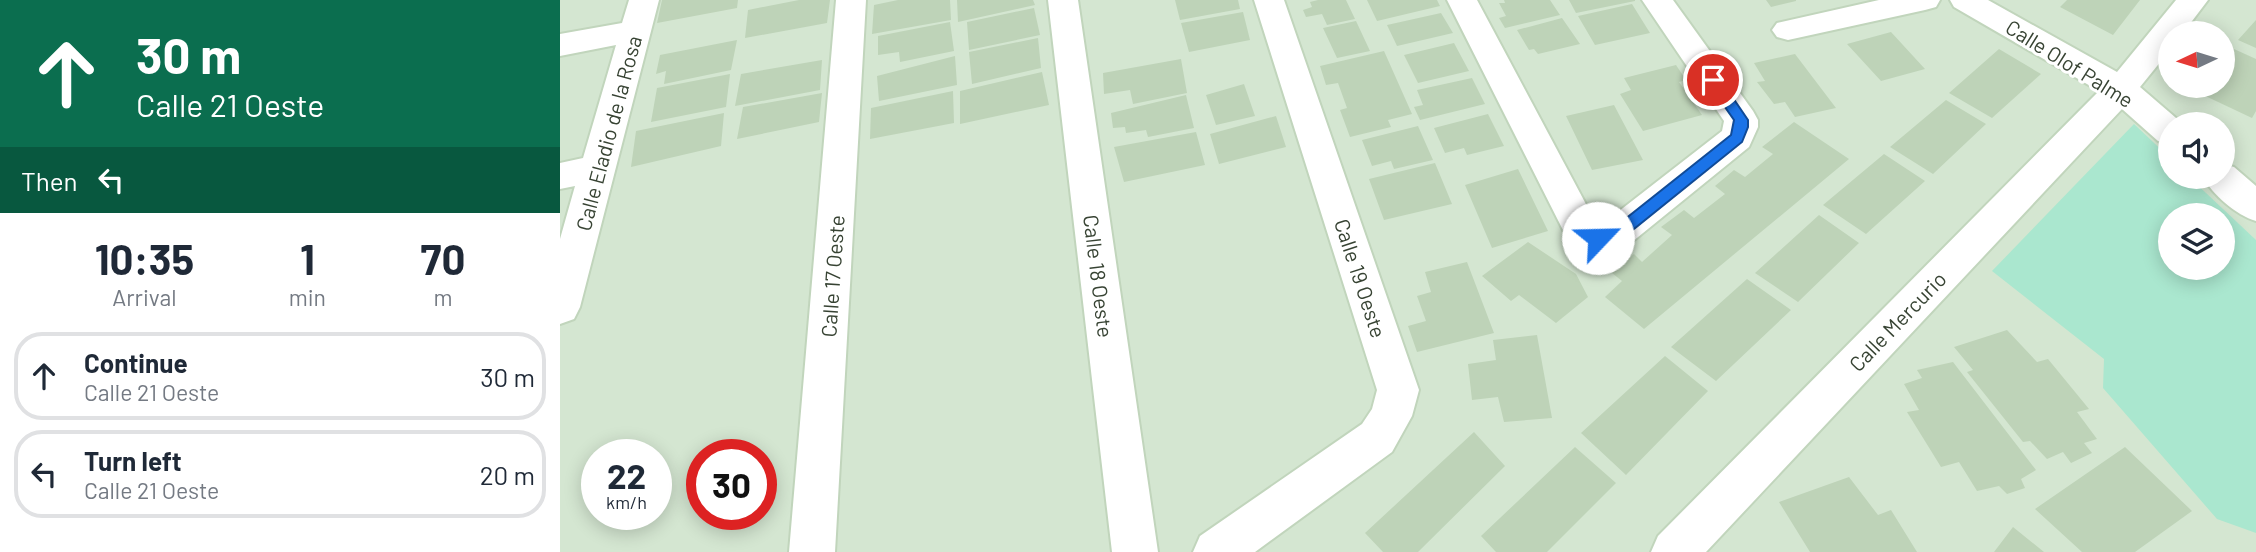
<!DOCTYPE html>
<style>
:root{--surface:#fff;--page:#f6f6f7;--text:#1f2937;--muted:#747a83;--line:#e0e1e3}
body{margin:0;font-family:Barlow,sans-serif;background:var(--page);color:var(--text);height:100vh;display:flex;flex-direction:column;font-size:26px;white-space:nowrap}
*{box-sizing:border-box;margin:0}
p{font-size:23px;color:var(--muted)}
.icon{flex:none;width:38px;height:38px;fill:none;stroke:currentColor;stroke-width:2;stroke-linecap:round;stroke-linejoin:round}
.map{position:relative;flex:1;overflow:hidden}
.side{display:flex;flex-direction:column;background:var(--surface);width:560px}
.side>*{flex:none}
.top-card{background:#0b6e4f;color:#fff;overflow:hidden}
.needle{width:46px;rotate:266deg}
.controls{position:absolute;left:1598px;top:21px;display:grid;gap:14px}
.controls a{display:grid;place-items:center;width:77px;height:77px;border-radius:50%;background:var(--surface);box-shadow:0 4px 18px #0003;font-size:35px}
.speed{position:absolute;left:21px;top:439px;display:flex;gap:14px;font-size:35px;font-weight:700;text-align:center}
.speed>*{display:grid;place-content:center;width:91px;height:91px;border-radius:50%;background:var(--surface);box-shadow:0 4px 18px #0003;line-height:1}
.speed small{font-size:18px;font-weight:400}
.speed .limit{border:10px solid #d22;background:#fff;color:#111}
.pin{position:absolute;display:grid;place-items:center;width:60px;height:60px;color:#fff;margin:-30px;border:4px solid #fff;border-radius:50%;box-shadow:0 2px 7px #0007}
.me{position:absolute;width:77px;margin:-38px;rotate:66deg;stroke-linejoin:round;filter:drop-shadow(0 0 5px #0008)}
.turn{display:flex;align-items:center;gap:24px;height:147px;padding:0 21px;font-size:32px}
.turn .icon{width:91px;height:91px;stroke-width:2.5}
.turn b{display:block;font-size:49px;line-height:60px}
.then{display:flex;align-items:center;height:66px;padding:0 21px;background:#0003;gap:14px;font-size:26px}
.eta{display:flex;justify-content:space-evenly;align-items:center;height:119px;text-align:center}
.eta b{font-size:42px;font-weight:700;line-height:49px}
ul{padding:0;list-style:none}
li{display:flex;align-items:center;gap:21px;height:88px;margin:0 14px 10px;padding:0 7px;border:4px solid var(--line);border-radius:28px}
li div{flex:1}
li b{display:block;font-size:26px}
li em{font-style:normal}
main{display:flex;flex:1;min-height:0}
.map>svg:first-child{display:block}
</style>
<main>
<section class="side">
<div class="top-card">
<div class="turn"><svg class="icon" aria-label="ahead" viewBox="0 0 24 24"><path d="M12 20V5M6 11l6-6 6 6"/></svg><div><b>30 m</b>Calle 21 Oeste</div></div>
<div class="then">Then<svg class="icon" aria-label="left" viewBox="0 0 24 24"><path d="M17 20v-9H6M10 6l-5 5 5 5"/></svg></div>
</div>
<div class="eta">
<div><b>10:35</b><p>Arrival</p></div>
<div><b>1</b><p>min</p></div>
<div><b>70</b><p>m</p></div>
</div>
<ul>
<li><svg class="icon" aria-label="ahead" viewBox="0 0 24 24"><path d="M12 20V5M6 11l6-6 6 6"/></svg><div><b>Continue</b><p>Calle 21 Oeste</p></div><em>30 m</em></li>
<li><svg class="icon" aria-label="left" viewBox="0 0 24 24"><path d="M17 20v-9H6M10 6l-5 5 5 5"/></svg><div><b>Turn left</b><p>Calle 21 Oeste</p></div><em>20 m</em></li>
</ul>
</section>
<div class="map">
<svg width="1696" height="552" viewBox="0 0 1696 552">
<rect width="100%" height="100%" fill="#e5f2e3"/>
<path fill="#d4e6d1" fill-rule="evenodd" d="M0,0H1696V552H0ZM1610,33H1662V86H1610ZM1610,124H1662V177H1610ZM1610,215H1662V268H1610ZM37,455H96V514H37ZM142,455H201V514H142Z"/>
<path fill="#aae7cf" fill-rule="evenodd" d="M1574,124L1610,158V177H1629L1696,240V533L1657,519L1543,388L1544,359L1432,271ZM1610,215H1662V268H1610Z"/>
<path fill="#bed3b8" d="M102,0H178L177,8L97,23Z
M239,0H270L267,23L185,38L188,10Z
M338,0H390L391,20L312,34L314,5Z
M397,0H473L475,5L398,22Z
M615,0H678L680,9L620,20Z
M758,0H786L795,19L767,25L762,14L746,17L743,10L752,7L750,2Z
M807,0H877L880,6L817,21Z
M944,0H990L1000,15L945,28L939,18L946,16L939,3H945Z
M1009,0H1075V1L1016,13Z
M1206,0H1236V1L1211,7Z
M1507,0H1580L1553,35L1500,7Z
M1072,4L1090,33L1035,45L1018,16Z
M474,8L480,35L409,50L407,22Z
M683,12L690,40L629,52L621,23Z
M881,13L893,33L837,46L827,25Z
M1002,18L1020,44L978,54L974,49L969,50L957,30Z
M1696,20V48L1678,40Z
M796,21L810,51L777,58L763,28Z
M390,22L394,51L340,62L339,52L318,55V36Z
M1331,32L1365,69L1321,81L1287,44Z
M478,38L481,68L412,84L409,52Z
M177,40L171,70L104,84L106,71L96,74L100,55Z
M894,43L909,71L858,83L844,55Z
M1439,49L1481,74L1432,118L1389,93Z
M1674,49L1696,59V111L1692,118L1639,93L1645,86H1662V63Z
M824,51L852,114L828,120L831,127L790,137L780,110L787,108L778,83L766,85L760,66Z
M1235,54L1276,108L1235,117L1225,102L1214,104L1197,82L1205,81L1194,63Z
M395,56L397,85L319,101L317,76Z
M621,59L627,93L573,104L570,90L544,94L543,73Z
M262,60L260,90L175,106L181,74Z
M1116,65L1126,80L1119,82L1142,115L1083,131L1060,94L1071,90L1064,78Z
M482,72L489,105L400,124V91Z
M170,74L166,107L91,122L97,88Z
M912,78L925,104L860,120L854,107L863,105L857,90Z
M684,84L695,116L656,125L646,95Z
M393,91L394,123L310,139L311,108Z
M262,93L259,122L177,139L183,107Z
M626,95L634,128L588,137L586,130L566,133L565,127L553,128L551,113Z
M1386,100L1426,124L1373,174L1330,147Z
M1054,105L1083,160L1032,170L1006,116Z
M164,113L161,146L71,167L76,131Z
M928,114L944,146L907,155L904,148L885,153L874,128Z
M716,116L726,147L659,164L650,134Z
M1234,122L1289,159L1084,329L1045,297L1062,281L1052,273L1074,254L1082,262L1112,235L1101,227L1124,210L1134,218L1165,194L1155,186L1174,170L1185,177L1213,154L1202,147Z
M858,126L873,160L834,169L831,161L812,166L802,140Z
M636,132L645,165L564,182L554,147Z
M1324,154L1365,181L1306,234L1263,205Z
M875,163L892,204L824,220L809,179Z
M958,169L988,231L932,248L905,185Z
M1259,215L1299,243L1238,302L1195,273Z
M968,242L1016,274L1028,297L996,323L959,295L951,301L922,276Z
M907,262L934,333L857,352L848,326L866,321L857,296L871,292L865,272Z
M1187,279L1231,310L1156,381L1111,347Z
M1447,330L1477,362L1488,359L1529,409L1517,412L1537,439L1524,443L1532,453L1511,463L1503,452L1487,459L1470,441L1463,442L1407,372L1413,370L1394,347Z
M977,335L992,418L944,422L938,397L912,400L908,364L936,360L933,340Z
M1105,356L1148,391L1066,475L1021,433Z
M1393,362L1476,470L1461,479L1465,488L1447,494L1439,486L1417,491L1399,462L1381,467L1347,412L1359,410L1344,384L1362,378L1357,370Z
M914,432L945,466L858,552H823L805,533Z
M1015,447L1056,483L987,552H936L921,536Z
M1565,447L1632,511L1575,552H1522L1475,509Z
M1289,477L1318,515L1331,510L1357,552H1250L1219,502Z
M1453,527L1484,552H1434Z"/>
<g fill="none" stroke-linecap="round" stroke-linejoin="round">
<defs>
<path id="minor" d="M69,0H99L20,307L14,319L0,324V239L15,186L0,189V163L23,158L56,45L0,56V34L62,23Z
M276,0H306L275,552H229Z
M488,0H518L598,552H552Z
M694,0H724L859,390L852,416L832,452L695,552H633L640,536L802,424L812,409L817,390Z
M887,0H917L1036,223L1045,222L1162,131L1164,121L1082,0H1113L1193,111L1198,120V127L1189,147L1067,246L1038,253L1010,244Z
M1319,0H1380L1376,7L1365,10L1228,40L1217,37L1212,30L1217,23Z
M1390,0H1428L1557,72L1616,0H1648L1623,33H1610V50L1580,87L1623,124H1610V145L1598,141L1562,109L1146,552H1091L1098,536L1539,91L1394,7Z
M1662,164L1674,167L1696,186V221C1676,215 1653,195 1643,177H1662Z"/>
</defs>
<use href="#minor" stroke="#c1d5bc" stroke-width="4"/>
<use href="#minor" fill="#fff" fill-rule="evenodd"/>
</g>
<path fill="#1a73e8" stroke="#114b97" stroke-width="2" d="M1153,75L1158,76L1188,120V127L1182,142L1059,241L1038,245L1032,243L1030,238L1032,234L1050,231L1171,135L1174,120L1146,80Z"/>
<g text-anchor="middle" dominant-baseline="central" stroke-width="6" stroke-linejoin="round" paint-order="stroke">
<g font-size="21" fill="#374333" stroke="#fff">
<text transform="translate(1510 63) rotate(32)">Calle Olof Palme</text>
<text transform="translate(48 133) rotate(-75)">Calle Eladio de la Rosa</text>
<text transform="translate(272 276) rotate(-86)">Calle 17 Oeste</text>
<text transform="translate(539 276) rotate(83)">Calle 18 Oeste</text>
<text transform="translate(801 278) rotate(72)">Calle 19 Oeste</text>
<text transform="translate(1337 321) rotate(-46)">Calle Mercurio</text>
</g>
</g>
</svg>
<div class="controls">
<a><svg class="needle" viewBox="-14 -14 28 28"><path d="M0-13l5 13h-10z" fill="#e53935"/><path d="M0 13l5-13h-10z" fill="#747a83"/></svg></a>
<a><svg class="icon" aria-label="sound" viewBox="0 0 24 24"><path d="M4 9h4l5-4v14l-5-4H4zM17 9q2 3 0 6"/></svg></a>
<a><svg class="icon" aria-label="layers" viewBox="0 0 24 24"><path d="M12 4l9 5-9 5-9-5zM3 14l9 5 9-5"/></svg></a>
</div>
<div class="speed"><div>22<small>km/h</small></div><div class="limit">30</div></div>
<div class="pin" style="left:1153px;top:80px;background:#d93025"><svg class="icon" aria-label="arrive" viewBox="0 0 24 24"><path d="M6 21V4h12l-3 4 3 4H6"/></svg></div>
<svg class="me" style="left:1038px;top:238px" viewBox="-20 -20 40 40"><circle r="19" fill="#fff"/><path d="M0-13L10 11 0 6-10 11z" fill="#1a73e8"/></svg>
</div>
</main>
